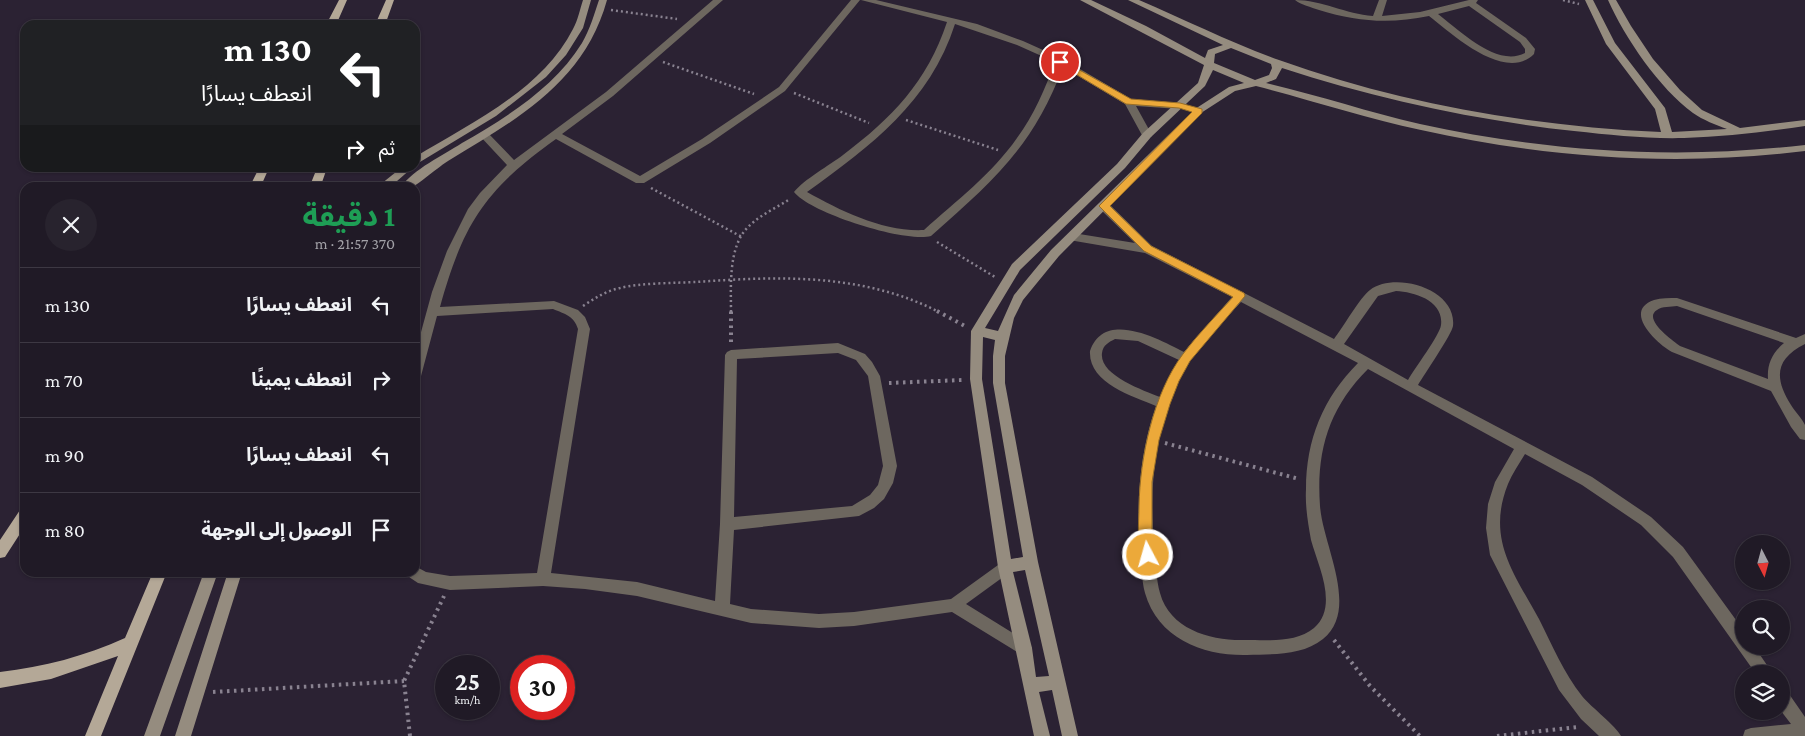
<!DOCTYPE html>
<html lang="ar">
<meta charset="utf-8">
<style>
:root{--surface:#201a26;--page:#28232e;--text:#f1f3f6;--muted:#a2a1a7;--line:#3d3843}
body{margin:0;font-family:"Crimson Pro","Noto Sans Arabic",serif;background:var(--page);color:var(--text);direction:rtl;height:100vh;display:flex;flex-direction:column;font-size:19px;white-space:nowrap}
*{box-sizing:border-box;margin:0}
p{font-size:16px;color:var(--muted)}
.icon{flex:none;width:28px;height:28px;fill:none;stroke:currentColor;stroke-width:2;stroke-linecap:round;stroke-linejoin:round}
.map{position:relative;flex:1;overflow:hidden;direction:ltr}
.sheet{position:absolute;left:20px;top:182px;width:400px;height:395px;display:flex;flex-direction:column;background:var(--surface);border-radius:15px;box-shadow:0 1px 4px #0004,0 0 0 1px var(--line);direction:rtl}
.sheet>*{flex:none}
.hud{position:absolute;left:20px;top:20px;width:400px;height:152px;border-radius:15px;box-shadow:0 1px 4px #0004,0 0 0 1px var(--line);direction:rtl;background:#202124;color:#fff;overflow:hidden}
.needle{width:32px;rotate:174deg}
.tools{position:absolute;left:1735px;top:535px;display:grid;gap:10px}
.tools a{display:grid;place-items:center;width:55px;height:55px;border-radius:50%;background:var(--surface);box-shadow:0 1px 4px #0004,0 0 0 1px var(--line);font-size:25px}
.speed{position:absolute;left:435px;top:655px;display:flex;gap:10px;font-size:25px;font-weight:700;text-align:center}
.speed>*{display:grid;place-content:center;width:65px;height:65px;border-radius:50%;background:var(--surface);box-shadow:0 1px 4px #0004,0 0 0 1px var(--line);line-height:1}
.speed small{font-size:12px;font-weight:400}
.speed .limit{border:8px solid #d22;background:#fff;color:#111}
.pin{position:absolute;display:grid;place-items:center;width:42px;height:42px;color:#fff;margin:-21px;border:2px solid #fff;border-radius:50%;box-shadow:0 1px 5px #0007}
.me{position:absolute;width:55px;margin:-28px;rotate:354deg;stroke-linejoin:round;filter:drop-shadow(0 0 4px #0008)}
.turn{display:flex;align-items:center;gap:18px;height:105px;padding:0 25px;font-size:22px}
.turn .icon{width:65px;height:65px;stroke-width:2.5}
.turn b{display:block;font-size:35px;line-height:42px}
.then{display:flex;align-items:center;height:48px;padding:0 25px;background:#0003;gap:10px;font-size:19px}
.round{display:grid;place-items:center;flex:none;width:52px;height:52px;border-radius:26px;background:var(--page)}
.head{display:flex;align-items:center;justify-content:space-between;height:85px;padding:0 25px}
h1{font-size:30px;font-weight:700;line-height:38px;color:#1e9e55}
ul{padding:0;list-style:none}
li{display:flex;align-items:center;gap:15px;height:75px;padding:0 25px;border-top:1px solid var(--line)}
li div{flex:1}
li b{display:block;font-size:19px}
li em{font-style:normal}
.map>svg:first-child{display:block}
</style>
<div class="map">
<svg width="1805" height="736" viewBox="0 0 1805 736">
<rect width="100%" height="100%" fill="#2b2233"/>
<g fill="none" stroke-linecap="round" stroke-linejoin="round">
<path stroke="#898290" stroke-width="2.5" stroke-dasharray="2 3" stroke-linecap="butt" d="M1563,0L1579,4
M611,10L677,19
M663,62L754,94
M794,93L869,123
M906,120L998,150
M651,188L742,237
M937,242L995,277
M583,306C595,298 606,291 620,288C640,283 675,283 696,282C779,276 863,273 939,312
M731,312C731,286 728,247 748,227C760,215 776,208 790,199"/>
<path stroke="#898290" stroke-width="4" stroke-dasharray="2.5 4.5" stroke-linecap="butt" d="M937,311L965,326
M731,342V311
M889,383L962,380
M1165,443L1299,479
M1334,640L1370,686L1420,736
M213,692L404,681
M410,736L404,681L444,596
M1497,736L1578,727"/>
<path fill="#6d675f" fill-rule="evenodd" d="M713,0H723L613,96L562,134L640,176L702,139L779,87L851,0H860L785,91L710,143L644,183H636L556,139L549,144C482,193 462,228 440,307L554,301L578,310L585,317L590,329L551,573L637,582L715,601L720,524L725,355L727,352L731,350L838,343L865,354L872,362L880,376L897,466L893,483L884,499L874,508L859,516L734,530L730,604L751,609L819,614L854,612L951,599L1005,560L1010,562L1012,567L1010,572L966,604L1029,643L1032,648L1029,653L1024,655L1019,653L952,612L854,626L819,628L751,623L637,596L585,589L543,586L450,590L418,583L409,577L407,572H415V566L426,572L450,576L537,573L578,329C574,316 565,314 553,309L437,316L421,376L419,379L415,381V354L432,292L447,251L468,209L480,193L507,165L479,135L480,133H488L514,160L606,92ZM838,353L856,360L868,376L883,466L878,485L870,495L852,506L734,517L737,359Z
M861,0H876L977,24L1023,41L1063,59L1131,99L1179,103L1184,106L1179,109L1136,106L1152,135L1151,137H1143L1125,104L1063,67C1033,147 993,181 931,236C905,243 810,213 794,192C803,180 830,165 843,155C892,118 927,82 947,22ZM955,24L1017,45L1055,62C1045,89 1034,115 1017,138C992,174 956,201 924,230C883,232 841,211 807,192C871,146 930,102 955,24Z
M1295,0C1321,0 1346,14 1373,16L1379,0H1387L1382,16L1420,12L1469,0H1478L1476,3L1526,38L1535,49L1534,54C1505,83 1452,34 1429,16C1391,24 1357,22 1319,10C1311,7 1301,5 1295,0ZM1469,6L1520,42L1525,49V53C1497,68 1459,30 1438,14Z
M1104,202L1108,203L1152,246L1334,339C1342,329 1361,296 1370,290C1395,271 1457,289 1453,326C1452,334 1424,375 1418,385L1592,477L1651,517L1683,547L1744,631V646H1754L1773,674H1756L1673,557L1641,525L1582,485L1525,454C1519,464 1512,474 1508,484C1486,539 1514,573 1539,619C1552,645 1564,673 1582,696C1591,707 1617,727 1621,736H1599L1581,719L1559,690L1490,555L1486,528L1488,504L1495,482L1514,449L1368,369C1329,408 1316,451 1320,506C1323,546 1360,609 1323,639C1302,656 1272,654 1247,655C1204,656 1158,639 1145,593C1141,579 1142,563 1140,548C1136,500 1140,452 1156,406C1132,396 1088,383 1090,351C1104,309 1159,339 1184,352L1232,297L1145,253L1069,240L1067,237L1069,234L1073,233L1135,243L1100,209L1099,206L1100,203ZM1396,291C1415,292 1444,301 1441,325C1440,335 1414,369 1408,380L1344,344L1378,296ZM1241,302L1358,363C1323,398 1306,440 1306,489C1305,506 1308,523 1311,540C1318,566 1339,606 1314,628C1296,643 1267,640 1245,640C1212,641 1170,630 1160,593C1156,579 1156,564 1155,550C1151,515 1151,479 1158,445C1161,429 1167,414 1171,400C1181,362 1215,330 1241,302ZM1115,339L1138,341L1179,360L1160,397C1143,390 1099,375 1102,353C1103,345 1109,342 1115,339Z
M1677,298L1796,338L1805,334V344C1775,359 1774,378 1791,405C1795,412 1802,418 1805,425C1805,429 1805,436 1805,440L1800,439L1791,427L1771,391L1672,352C1657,344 1622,311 1654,300C1661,298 1670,298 1677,298ZM1677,306L1784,343C1772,353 1767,364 1768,379L1680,346C1673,341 1642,319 1657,310C1662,306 1671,307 1677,306Z
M1781,689L1787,691L1805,717V736H1743L1745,730L1751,728L1791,724L1781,711Z"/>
<path fill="#958c7f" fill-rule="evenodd" d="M583,0H591L583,28L566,55L546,77L496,116L415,165V157C471,123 542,90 573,29C578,20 580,9 583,0Z
M599,0H607C584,83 517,119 448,161C441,165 416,186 411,188C408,188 403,188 400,188C415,168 442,156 462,143C506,118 555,87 582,43C590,29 594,15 599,0Z
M1080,0H1091L1146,26L1205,58L1208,50L1223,45L1128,0H1139C1186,20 1231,43 1279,60C1401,104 1532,126 1661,132L1655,109L1606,44L1585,0H1593L1615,43L1665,108L1672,132L1727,129C1716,125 1703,120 1693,113C1659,88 1625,38 1608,0H1616L1631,26L1653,59L1680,90L1702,110L1740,128L1805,120V126C1765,132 1725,137 1684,138C1648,139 1611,135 1574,131C1474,120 1377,99 1282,68L1276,79L1266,83C1318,95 1368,112 1420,124C1547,152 1676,160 1805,145V151C1676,167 1547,158 1421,130C1365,118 1311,100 1256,86L1235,91L1201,113L1059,256L1023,300L1014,318L1005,356V383L1038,562L1078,736H1062L1052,690L1039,692L1050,736H1034L998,567L970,379L971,331L1012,264L1117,164L1143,133L1198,83L1204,65ZM1231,48L1271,64L1272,68L1269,75L1255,80L1214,63L1215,54ZM1213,70L1244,83L1229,87L1195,109L1051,250L1014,295L998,331L985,328L1020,270L1125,168L1151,137L1205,86ZM983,337L995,340L993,356V383L1023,557L1011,559L982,379ZM1025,570L1049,676L1036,677L1032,648L1013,572Z
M401,168H412L389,188H376Z
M204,572H218L160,736H144Z
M228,572H242L191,736H175Z"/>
<path fill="#b4a897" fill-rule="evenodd" d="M339,0H347L336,25H326Z
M386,0H394L385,25H375Z
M259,168H269L260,188H249Z
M317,168H327L320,188H309Z
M25,508V526L5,557L0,558V540L20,510Z
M153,572H167L101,736H85L118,656L51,679L0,688V672C44,667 85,656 125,638Z"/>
</g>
<path fill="#eca93a" stroke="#996e26" d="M1060,59L1131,99L1180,103L1202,109V113L1110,206L1151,246L1244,293L1245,296L1190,361L1179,381L1170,404L1159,440L1152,482V536L1154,555L1153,559L1148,561L1143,559C1136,544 1139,523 1139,506C1140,458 1153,394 1183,354C1198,334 1216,316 1233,297L1144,251L1099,206L1192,112L1179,108L1126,104L1057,63L1056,62Z"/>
</svg>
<div class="tools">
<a><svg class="needle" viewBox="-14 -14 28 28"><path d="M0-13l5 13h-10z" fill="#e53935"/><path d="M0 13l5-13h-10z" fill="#a2a1a7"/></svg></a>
<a><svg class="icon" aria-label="search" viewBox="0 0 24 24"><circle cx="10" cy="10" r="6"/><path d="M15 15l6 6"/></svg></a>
<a><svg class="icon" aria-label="layers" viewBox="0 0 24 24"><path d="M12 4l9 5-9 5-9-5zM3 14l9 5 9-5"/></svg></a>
</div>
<div class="speed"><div>25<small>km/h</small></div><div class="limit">30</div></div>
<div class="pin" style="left:1060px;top:62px;background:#d93025"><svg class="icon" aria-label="arrive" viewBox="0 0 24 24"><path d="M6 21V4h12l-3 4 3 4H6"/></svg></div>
<svg class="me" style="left:1148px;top:555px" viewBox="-20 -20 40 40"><circle r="17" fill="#eca93a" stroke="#fff" stroke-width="3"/><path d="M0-11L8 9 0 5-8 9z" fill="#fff"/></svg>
<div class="hud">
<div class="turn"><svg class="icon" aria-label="left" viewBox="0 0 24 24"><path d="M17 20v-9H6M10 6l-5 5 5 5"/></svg><div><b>130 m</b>انعطف يسارًا</div></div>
<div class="then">ثم<svg class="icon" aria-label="right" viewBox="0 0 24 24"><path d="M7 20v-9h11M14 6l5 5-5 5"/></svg></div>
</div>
<section class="sheet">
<div class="head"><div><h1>1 دقيقة</h1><p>370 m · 21:57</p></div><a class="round"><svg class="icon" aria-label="close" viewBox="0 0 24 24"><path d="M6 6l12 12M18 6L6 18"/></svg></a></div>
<ul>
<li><svg class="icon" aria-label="left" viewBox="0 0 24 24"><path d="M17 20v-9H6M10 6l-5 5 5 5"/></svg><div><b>انعطف يسارًا</b></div><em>130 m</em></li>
<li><svg class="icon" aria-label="right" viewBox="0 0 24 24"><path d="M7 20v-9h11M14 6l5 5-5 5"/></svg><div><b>انعطف يمينًا</b></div><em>70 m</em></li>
<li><svg class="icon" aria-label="left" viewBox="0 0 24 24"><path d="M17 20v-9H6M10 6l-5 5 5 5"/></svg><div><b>انعطف يسارًا</b></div><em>90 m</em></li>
<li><svg class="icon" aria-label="arrive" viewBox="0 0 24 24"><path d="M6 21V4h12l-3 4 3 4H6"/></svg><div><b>الوصول إلى الوجهة</b></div><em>80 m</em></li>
</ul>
</section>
</div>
